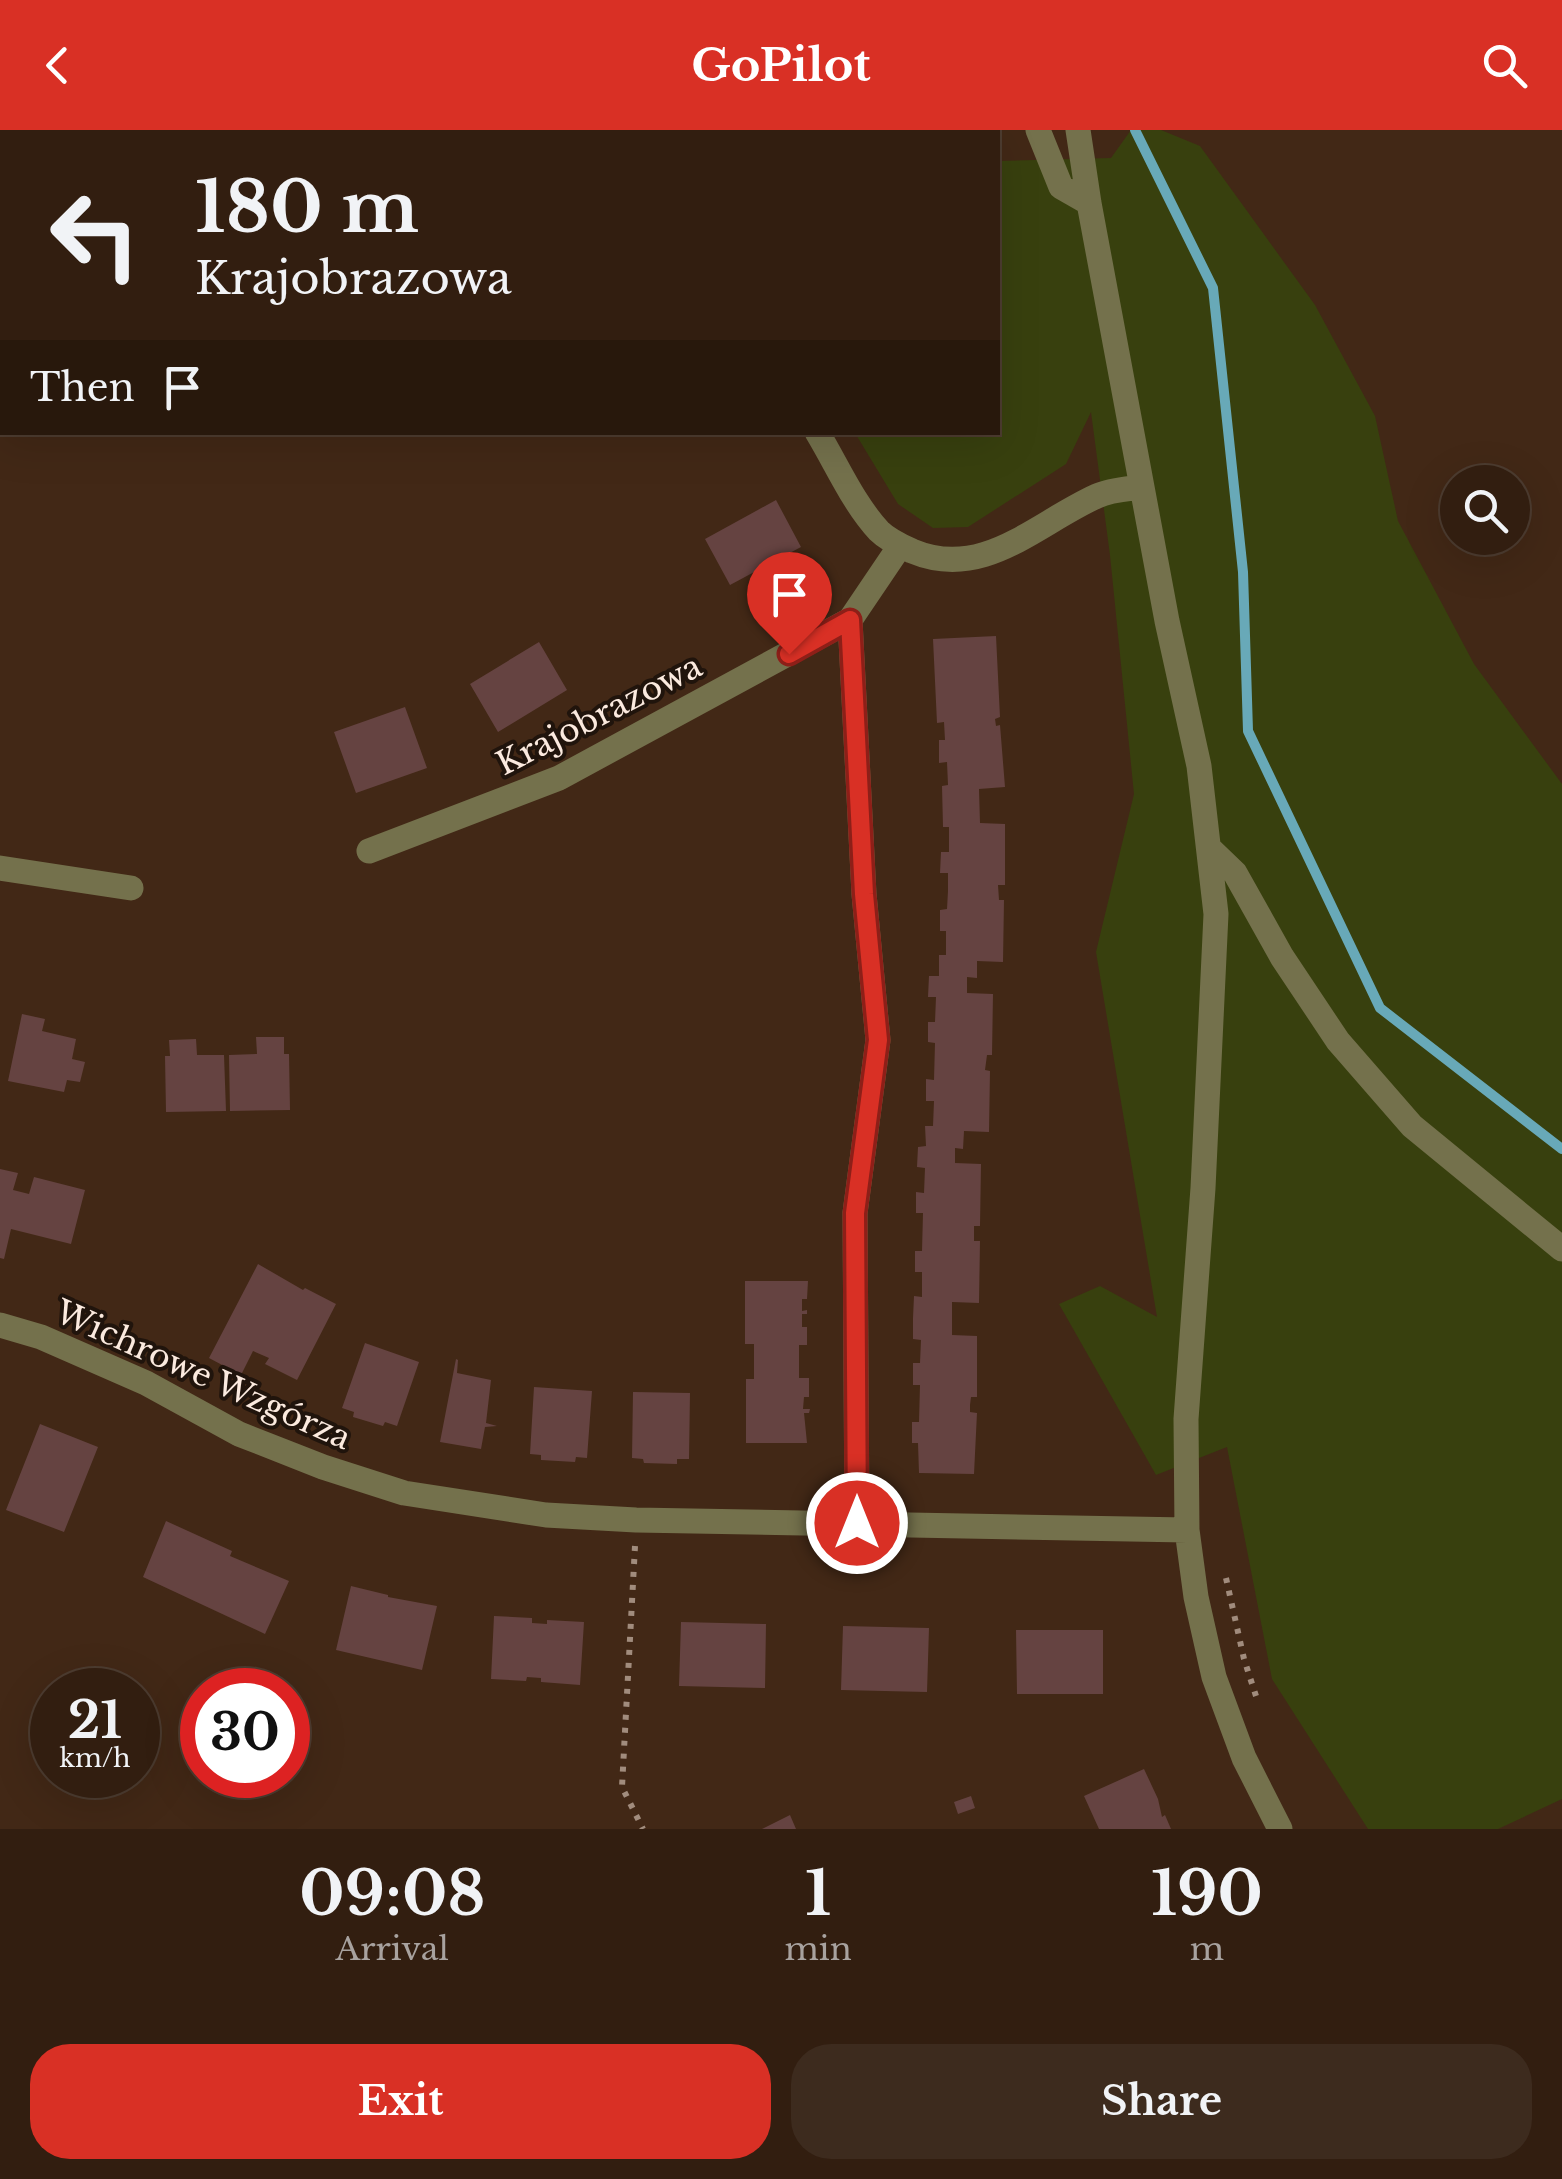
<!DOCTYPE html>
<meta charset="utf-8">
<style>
:root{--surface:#321e10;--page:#3d2b1e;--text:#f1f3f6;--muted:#a8a29f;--line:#4d3c30;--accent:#d93025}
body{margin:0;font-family:"Libre Baskerville",serif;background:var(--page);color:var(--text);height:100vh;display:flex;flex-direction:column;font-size:38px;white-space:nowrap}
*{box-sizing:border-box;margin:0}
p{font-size:32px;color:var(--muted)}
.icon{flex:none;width:55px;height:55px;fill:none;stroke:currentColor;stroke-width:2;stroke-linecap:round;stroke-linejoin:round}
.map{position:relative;height:1699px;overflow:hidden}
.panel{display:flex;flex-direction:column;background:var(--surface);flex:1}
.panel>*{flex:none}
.banner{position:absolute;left:0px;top:0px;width:1000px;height:305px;box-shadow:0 10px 40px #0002,0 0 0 2px var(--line);background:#321e10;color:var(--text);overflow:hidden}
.fabs{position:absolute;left:1440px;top:335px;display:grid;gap:20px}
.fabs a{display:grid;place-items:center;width:90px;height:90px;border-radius:50%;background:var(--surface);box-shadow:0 10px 40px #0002,0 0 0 2px var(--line);font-size:50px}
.speed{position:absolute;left:30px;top:1538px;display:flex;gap:20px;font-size:50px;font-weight:700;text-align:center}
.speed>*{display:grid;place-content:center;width:130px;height:130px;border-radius:50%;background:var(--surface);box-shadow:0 10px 40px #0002,0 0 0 2px var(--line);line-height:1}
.speed small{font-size:25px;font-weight:400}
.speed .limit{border:15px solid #d22;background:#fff;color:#111}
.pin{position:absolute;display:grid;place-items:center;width:85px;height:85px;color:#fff;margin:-102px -42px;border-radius:50% 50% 50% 0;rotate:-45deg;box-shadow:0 0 10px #0007}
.pin .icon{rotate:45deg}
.me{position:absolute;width:110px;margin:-55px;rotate:0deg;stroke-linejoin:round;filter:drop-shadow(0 0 8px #0008)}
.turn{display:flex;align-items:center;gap:35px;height:210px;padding:0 30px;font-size:45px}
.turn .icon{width:130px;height:130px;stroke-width:2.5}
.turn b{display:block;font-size:70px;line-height:85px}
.then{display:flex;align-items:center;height:95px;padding:0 30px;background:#0003;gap:20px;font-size:38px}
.eta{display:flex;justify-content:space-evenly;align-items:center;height:170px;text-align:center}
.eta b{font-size:60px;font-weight:700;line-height:70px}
.button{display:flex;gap:20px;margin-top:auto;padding:20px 30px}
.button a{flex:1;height:115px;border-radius:40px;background:var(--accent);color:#fff;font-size:40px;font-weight:700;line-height:115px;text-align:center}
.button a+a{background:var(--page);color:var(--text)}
header{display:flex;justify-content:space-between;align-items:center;height:130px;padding:0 30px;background:var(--accent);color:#fff;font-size:45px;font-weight:700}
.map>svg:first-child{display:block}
</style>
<header><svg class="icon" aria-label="back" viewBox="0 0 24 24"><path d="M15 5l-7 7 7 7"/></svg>GoPilot<svg class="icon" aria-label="search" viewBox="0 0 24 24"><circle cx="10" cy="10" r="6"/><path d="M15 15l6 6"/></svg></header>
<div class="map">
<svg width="1562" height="1699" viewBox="0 0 1562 1699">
<rect width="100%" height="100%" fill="#422816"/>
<path fill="#38400e" d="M1131,0H1161L1200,16L1315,175L1375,286L1398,391L1474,534L1562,654V1669L1498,1699H1368L1272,1549L1227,1317L1156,1345L1059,1174L1100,1156L1157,1187L1096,822L1134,664L1110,425L1091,282L1066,334L968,397L933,398L898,374L855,303L998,302V31L1111,28Z"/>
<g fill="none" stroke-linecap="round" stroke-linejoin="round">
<path stroke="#68a9b8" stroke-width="10" d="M1135,0L1213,158L1243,442L1248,601L1380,878L1562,1019"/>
</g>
<path fill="#654341" d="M776,370L801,417L730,455L705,409Z
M996,506L1000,587L995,589L996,596L1000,595L1005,657L979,659L980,693L1005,694V755H998L999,770H1004L1003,832L977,831V848L967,847V863L993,864L992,925H987L985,940L990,941L989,1002L964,1001L963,1019L955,1018V1033L981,1034L980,1096H974V1111H980L979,1173L952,1172V1205L977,1206V1267H971L970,1275V1282L977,1283L974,1344L919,1343L918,1313H912V1292H919L920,1255H913V1233H920L921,1210L913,1209V1188L914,1166L922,1167V1142H915V1121H922L923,1083H916V1062L924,1063L925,1038L917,1037L918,1017L926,1016L925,996H933L934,971H926V949L934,950L935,913L928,912V892H935L936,867H928L929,846H939V825H946V801H940V780L947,779L948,761V743H940L941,722H949V697H943L942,656L948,655L947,632L939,633V610H945L944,592L937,593L933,509Z
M539,512L567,560L498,602L470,554Z
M405,577L427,638L356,663L334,602Z
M22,884L45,889L42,901L76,909L72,929L85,932L80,952L67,950L64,962L8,951Z
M256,907H284V924H289L290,980L230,981L229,925L257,924Z
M196,909L197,925H224L226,981L166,982L165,926H170L169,910Z
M0,1039L18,1043L13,1060L29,1064L34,1047L85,1060L71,1114L11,1099L4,1129L0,1128Z
M258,1134L303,1160L305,1158L336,1174L297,1250L265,1234L269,1228L253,1221L241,1245L209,1228Z
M745,1151H808L807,1169H802V1181L807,1180V1184H802V1197H807V1215H799V1248H809V1267H804L803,1279H810L809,1283H804L807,1313H746V1249H754V1214H745Z
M365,1213L419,1232L397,1296L385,1292L383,1296L353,1287L354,1282L342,1278Z
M456,1229L458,1230L457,1243L491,1250L486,1293L497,1296L485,1297L481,1319L440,1312Z
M534,1257L592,1261L587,1328L576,1327L575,1332L541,1330V1325L530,1324Z
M633,1262L690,1263L689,1329H677V1334L644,1333L643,1329L632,1328Z
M40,1294L98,1317L64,1402L6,1380Z
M166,1391L232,1421L230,1426L289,1451L265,1504L143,1447Z
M351,1456L388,1465V1467L437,1476L422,1540L336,1520Z
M494,1486L532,1488V1493L547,1494V1490L584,1492L580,1555L541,1552V1548L527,1547L526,1551L491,1549Z
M681,1492L766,1494L765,1558L679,1556Z
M843,1496L929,1498L927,1562L841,1560Z
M1016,1500H1103V1564H1017Z
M1144,1639L1158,1669L1162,1687L1165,1685L1171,1699H1099L1084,1666Z
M971,1666L975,1678L958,1684L954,1672Z
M790,1685L796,1699H762Z"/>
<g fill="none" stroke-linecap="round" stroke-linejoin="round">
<path stroke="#a18c7d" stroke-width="6" stroke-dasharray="5 8" stroke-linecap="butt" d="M635,1416L622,1657L643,1699
M1226,1448L1244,1529L1256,1566"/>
<path stroke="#74714c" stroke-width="25" d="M637,0L639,2
M1038,0L1061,57L1089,73
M1078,0L1089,73L1167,491L1199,636L1216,784L1203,1058L1186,1289L1187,1400L1196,1467L1214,1547L1244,1628L1280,1699
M817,302C837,335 853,373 879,401C888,410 901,416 912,421C983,451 1035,394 1097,366C1110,360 1128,359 1142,357
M850,490L864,764L878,910L855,1083L857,1393
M1209,718L1235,743L1282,827L1338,911L1412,996L1562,1119
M369,721L559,648L850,490L900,416
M0,738L131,758
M0,1195L41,1207L146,1253L239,1304L323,1337L404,1363L546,1385L636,1390L1187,1400"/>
</g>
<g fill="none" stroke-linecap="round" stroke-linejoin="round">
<defs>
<path id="route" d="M789,524L850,490L864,764L878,910L855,1083L857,1393"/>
</defs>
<use href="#route" stroke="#8d1f18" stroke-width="25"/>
<use href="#route" stroke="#d93025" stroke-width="18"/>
</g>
<g text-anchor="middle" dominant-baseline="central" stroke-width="8" stroke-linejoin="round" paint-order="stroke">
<g font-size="32" fill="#fbeadf" stroke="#20140c">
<text transform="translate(599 585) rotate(-27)">Krajobrazowa</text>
<text transform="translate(203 1245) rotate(24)">Wichrowe Wzgórza</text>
</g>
</g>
</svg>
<div class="fabs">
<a><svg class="icon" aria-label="search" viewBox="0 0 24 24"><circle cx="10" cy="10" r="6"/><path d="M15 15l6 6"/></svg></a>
</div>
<div class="speed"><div>21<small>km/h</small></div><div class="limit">30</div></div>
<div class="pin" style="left:789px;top:524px;background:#d93025"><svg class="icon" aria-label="arrive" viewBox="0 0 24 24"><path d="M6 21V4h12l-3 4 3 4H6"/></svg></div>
<svg class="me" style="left:857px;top:1393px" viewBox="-20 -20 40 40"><circle r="17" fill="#d93025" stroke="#fff" stroke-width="3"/><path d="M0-11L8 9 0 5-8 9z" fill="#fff"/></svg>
<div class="banner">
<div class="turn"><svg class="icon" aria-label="left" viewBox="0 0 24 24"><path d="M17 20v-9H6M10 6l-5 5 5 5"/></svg><div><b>180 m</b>Krajobrazowa</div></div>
<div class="then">Then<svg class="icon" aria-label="arrive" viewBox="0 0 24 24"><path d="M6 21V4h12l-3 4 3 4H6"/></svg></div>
</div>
</div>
<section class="panel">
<div class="eta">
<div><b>09:08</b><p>Arrival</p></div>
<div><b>1</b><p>min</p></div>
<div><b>190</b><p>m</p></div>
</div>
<div class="button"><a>Exit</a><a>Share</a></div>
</section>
